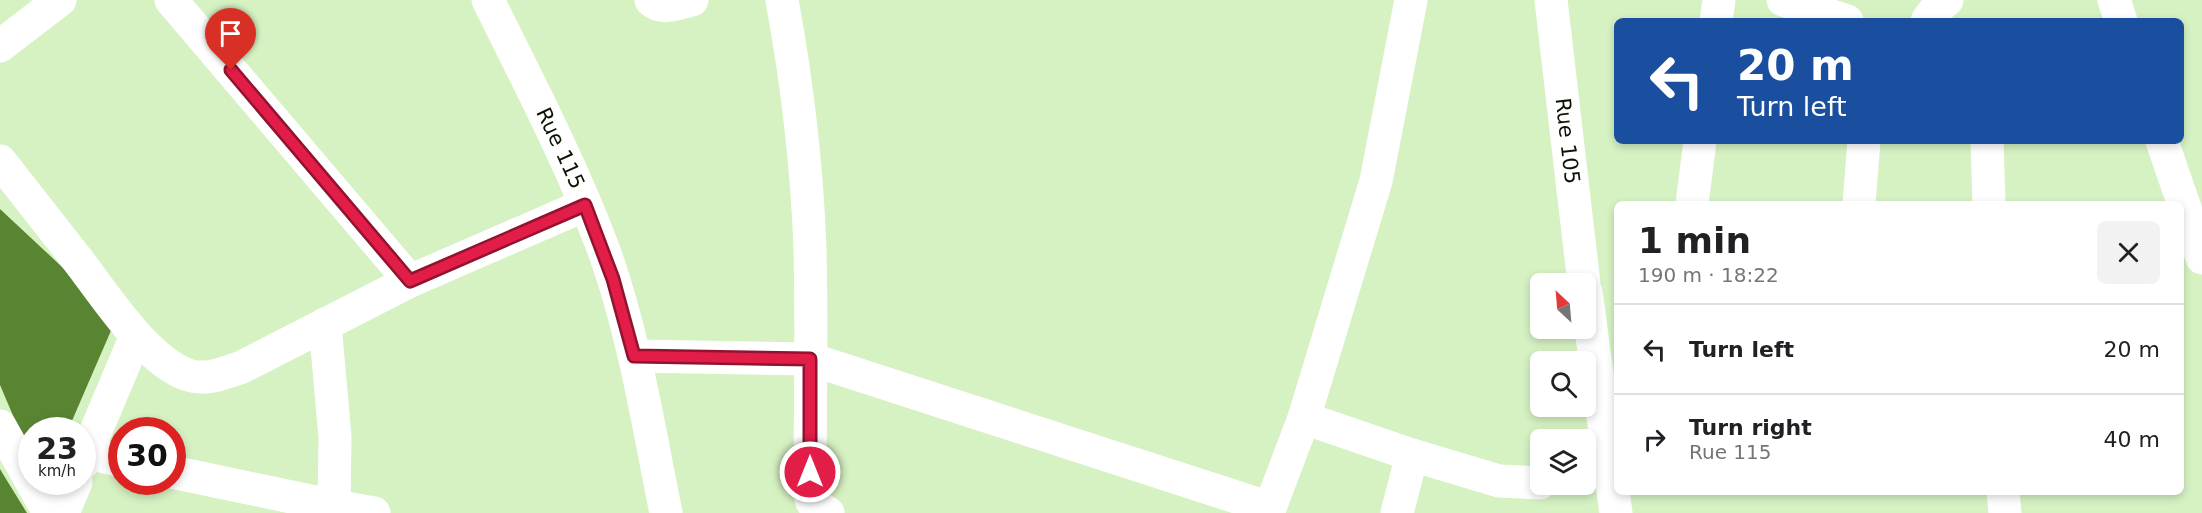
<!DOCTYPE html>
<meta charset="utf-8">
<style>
:root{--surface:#fff;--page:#f2f2f2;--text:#202124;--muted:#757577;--line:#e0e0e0}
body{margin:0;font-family:"DejaVu Sans",sans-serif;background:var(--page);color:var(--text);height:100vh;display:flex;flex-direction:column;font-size:22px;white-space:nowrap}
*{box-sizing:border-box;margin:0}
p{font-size:20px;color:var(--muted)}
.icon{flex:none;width:33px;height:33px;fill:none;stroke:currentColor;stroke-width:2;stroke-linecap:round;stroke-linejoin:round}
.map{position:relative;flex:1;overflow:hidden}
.sheet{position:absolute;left:1614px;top:201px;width:570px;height:294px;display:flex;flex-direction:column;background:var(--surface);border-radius:9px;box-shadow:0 3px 9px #0003}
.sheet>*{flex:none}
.banner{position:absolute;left:1614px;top:18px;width:570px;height:126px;border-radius:9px;box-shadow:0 3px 9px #0003;background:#1a4fa0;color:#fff;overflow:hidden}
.needle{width:39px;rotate:334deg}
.tools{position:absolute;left:1530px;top:273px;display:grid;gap:12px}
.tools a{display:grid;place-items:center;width:66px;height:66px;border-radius:9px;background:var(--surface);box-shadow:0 3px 9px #0003;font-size:30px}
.speed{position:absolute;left:18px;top:417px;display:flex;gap:12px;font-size:30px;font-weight:700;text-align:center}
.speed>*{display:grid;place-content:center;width:78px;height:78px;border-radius:50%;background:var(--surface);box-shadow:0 3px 9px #0003;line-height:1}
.speed small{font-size:15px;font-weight:400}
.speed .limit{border:9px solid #d22;background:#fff;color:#111}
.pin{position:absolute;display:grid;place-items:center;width:51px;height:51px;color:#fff;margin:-62px -26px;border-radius:50% 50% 50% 0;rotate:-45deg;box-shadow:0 0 6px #0007}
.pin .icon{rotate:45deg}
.me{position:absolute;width:66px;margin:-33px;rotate:0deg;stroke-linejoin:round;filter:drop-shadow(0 0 4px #0008)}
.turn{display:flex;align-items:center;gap:21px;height:126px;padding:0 24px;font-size:27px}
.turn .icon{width:78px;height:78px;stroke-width:2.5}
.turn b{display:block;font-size:42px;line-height:51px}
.round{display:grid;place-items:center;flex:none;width:63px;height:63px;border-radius:9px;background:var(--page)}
.head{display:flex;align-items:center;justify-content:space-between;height:102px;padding:0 24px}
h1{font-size:36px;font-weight:600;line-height:45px}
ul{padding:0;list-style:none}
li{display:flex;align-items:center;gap:18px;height:90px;padding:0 24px;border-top:2px solid var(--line)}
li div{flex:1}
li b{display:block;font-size:22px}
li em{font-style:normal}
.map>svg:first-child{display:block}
</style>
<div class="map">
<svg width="2202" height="513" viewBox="0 0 2202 513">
<rect width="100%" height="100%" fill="#d6f2c3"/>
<path fill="#598533" d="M0,209L76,280L113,326L68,430H32V451L29,453L0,385Z
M0,469L6,479L27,513H0Z"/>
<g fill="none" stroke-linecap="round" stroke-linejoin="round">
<g stroke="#fff" stroke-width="33">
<path d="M171,0L410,281"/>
<path id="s1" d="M488,0C528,81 571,163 603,248C634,333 648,424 666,513"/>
<path d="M651,0C662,11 679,3 692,0"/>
<path d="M782,0C797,82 807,165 810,249C812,330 810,413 810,495L812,502L828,513"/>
<path id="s2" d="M1551,0L1584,284"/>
<path d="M1783,0L1847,21"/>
<path d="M2114,0L2121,21"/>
<path d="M1716,21L1719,0"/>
<path d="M1927,21L1935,10L1947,0"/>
<path d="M0,46L60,0"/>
<path d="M1987,141L1989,204"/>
<path d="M2162,141L2202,258"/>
<path d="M0,161C27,195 53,229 80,263C106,297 147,361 188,375C206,381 224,373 242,367L410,281L585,205"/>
<path d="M1692,204L1700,141"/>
<path d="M1859,204L1864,141"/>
<path d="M1586,292L1616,513"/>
<path d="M325,324L335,437L334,506L332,513"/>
<path d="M634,356L810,359L1270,508"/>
<path d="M1304,418L1412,455L1499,481L1540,483"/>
<path d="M0,426L49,513"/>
<path d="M87,453L122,461"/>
<path d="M82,464L136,336"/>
<path d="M172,472L334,506L374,513"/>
<path d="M2003,492L2005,513"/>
<path d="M63,513L76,482"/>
<path d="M1268,513L1304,418L1376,181L1411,0"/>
<path d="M1397,513L1412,455"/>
</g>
</g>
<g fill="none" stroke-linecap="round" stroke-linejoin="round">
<defs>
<path id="route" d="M231,70L410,281L585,205L613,279L634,356L810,359V472"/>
</defs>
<use href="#route" stroke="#92132f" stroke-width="15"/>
<use href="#route" stroke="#e11d48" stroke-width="10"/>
</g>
<g text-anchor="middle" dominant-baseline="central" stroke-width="4.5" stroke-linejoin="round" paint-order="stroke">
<g font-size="21" fill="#0b1405" stroke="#d6f2c3">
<text stroke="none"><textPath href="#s2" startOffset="142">Rue 105</textPath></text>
<text stroke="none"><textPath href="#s1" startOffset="165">Rue 115</textPath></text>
</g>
</g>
</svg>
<div class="tools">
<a><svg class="needle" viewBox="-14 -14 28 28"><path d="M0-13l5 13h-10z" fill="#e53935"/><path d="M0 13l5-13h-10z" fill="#757577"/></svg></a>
<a><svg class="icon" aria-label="search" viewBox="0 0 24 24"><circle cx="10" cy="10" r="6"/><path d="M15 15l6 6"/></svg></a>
<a><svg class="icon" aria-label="layers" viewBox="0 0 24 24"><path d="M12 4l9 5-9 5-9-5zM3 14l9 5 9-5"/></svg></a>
</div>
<div class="speed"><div>23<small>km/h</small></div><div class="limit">30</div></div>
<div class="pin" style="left:231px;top:70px;background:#d93025"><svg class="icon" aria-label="arrive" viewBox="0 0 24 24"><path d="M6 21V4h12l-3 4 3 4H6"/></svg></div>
<svg class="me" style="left:810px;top:472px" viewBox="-20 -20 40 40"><circle r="17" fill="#e11d48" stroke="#fff" stroke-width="3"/><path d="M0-11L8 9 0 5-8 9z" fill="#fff"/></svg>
<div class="banner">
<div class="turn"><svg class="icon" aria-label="left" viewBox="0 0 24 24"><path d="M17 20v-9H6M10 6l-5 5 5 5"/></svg><div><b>20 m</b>Turn left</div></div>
</div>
<section class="sheet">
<div class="head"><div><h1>1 min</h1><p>190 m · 18:22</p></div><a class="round"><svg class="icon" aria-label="close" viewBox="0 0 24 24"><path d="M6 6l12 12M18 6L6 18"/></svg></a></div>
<ul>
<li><svg class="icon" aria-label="left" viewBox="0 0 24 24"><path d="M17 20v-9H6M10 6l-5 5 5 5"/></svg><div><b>Turn left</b></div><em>20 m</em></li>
<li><svg class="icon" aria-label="right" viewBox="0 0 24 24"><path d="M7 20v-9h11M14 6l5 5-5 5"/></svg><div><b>Turn right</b><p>Rue 115</p></div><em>40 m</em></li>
</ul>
</section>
</div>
